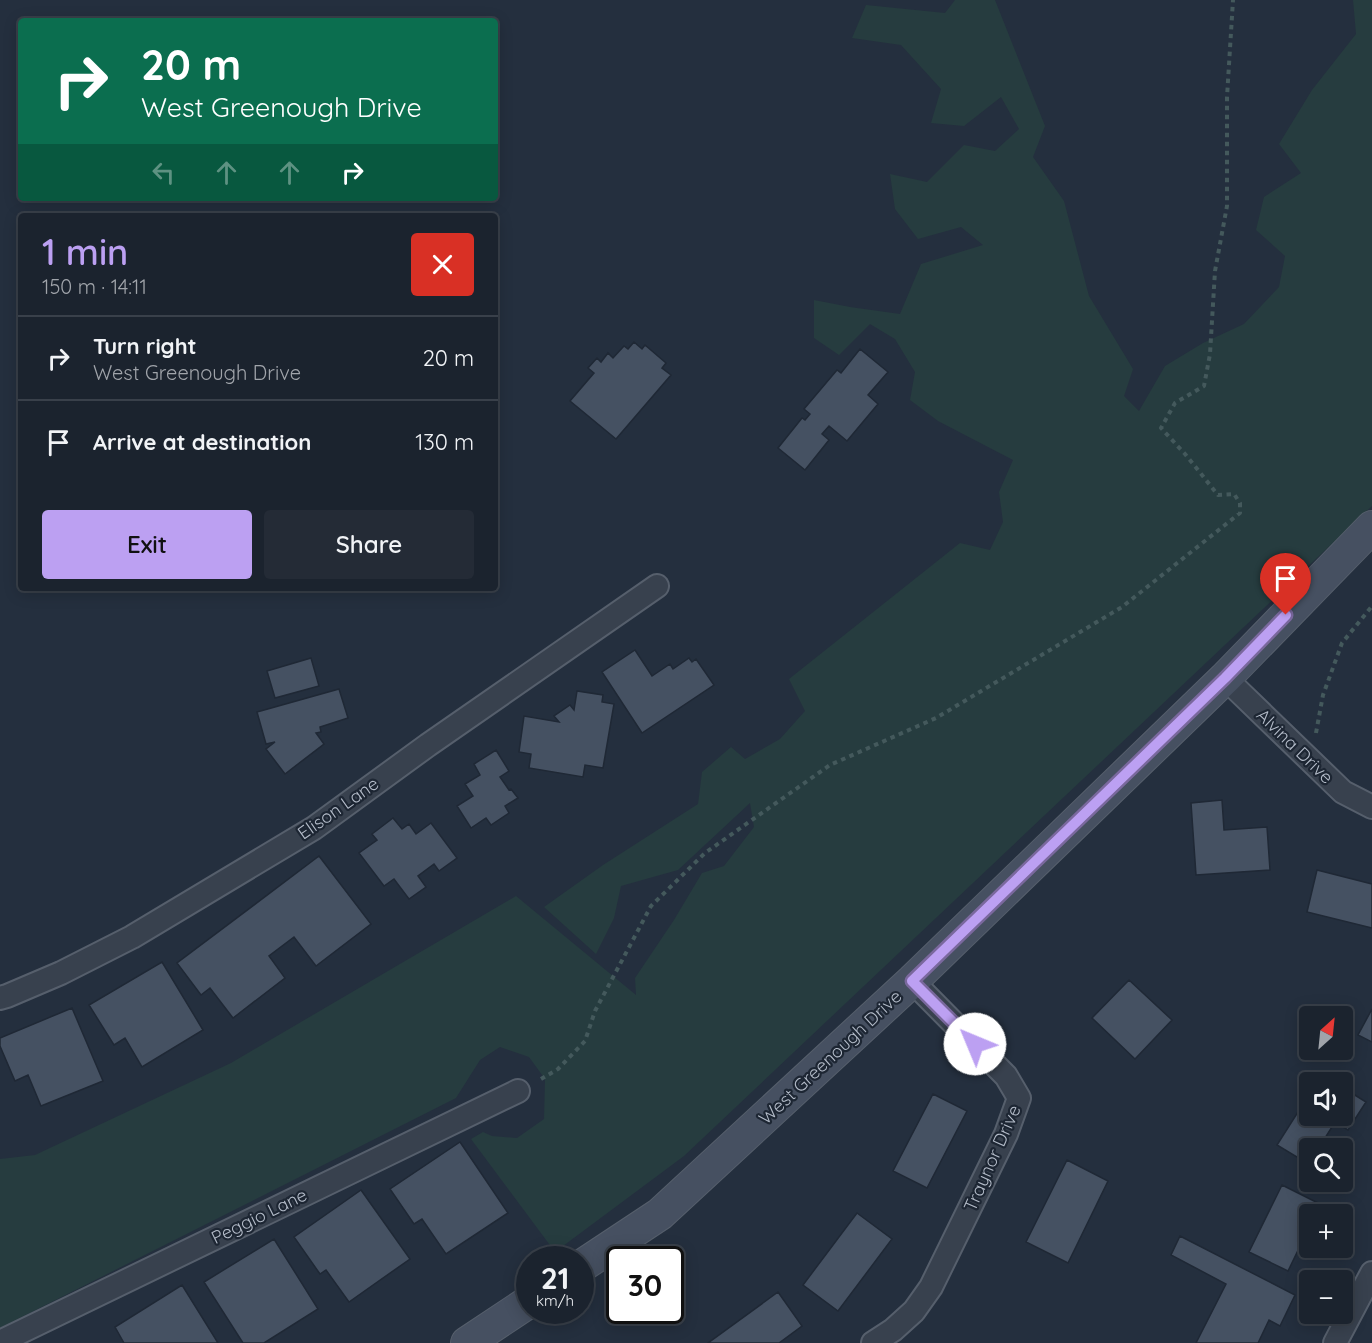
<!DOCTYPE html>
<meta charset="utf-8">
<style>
:root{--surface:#1b232e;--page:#242b36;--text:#f1f3f6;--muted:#a0a4aa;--line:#39404a;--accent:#bca0f2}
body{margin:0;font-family:Quicksand,sans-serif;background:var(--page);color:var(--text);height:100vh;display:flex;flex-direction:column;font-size:22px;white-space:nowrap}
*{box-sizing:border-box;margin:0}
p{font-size:20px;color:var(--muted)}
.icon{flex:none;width:33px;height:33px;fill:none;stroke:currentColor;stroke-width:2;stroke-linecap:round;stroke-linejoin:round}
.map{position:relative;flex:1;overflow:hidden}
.details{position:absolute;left:18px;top:213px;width:480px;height:378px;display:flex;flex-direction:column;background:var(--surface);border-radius:6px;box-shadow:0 3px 15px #0003,0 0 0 2px var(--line)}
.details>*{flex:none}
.banner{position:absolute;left:18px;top:18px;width:480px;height:183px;border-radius:6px;box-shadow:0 3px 15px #0003,0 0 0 2px var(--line);background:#0b6e4f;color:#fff;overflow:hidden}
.needle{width:39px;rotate:27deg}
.tools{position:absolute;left:1299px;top:1006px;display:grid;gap:12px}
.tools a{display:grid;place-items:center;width:54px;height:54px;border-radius:6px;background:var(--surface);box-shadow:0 3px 15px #0003,0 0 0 2px var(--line);font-size:30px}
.speed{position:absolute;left:516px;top:1246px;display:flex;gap:12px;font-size:30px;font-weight:700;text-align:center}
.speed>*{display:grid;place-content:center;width:78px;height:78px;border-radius:50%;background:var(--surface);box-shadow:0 3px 15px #0003,0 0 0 2px var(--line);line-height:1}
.speed small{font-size:15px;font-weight:400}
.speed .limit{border:3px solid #111;border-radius:9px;background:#fff;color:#111}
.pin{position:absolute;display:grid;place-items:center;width:51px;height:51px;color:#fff;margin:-62px -26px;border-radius:50% 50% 50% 0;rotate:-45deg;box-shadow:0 0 6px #0007}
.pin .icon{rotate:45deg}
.me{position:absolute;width:66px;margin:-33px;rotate:315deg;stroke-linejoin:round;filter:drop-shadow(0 0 4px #0008)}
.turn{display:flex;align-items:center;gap:21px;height:126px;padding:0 24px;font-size:27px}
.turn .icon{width:78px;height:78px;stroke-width:2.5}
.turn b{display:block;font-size:42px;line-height:51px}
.lanes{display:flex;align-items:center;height:57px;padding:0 24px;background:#0003;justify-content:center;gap:30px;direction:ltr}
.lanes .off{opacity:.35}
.round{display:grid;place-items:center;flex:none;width:63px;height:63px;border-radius:6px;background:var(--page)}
.head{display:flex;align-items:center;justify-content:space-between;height:102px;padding:0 24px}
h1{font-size:36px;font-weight:600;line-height:45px;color:var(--accent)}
.action{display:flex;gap:12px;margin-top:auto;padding:12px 24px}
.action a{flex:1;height:69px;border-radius:6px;background:var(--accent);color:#111;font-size:24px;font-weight:600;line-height:69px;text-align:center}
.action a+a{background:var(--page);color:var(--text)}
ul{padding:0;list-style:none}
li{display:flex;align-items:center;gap:18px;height:84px;padding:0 24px;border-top:2px solid var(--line)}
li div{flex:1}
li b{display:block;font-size:22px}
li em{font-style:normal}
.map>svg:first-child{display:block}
</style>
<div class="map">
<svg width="1372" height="1343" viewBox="0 0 1372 1343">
<rect width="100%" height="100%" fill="#242f3e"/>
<path fill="#263c3f" d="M955,0H995L1045,126L1033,157L1064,201L1089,296L1133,369L1124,396L1139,411L1165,366L1203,343L1244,324L1279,287L1285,256L1256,230L1264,197L1301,173L1279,144L1312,90L1356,34L1353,0H1372V506L684,1156L555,1252L471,1139L483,1132L492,1136L517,1138L544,1119L545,1079L529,1057L500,1047L480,1060L456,1098L0,1328V1159L35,1155L231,1063L516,896L636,995L635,978L674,920L702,873L724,866L754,827L750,803L678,870L621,886L614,918L596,954L544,907L603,865L698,804L702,772L731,747L745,759L780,739L805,711L789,679L960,543L990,550L1003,522L999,492L1013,460L938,421L910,400L915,372L895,339L870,324L839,355L814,338V300L850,307L900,314L921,264L983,245L961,227L918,239L895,209L890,174L927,182L964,145L995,151L1019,129L1001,97L964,126L931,123L941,89L901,45L852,38L866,5L945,13Z"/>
<path fill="#455162" stroke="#1f2835" stroke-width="1.5" d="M634,342L642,349L645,345L666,363L662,368L671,375L616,439L570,401L594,373L588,368L597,358L601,362L608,353L613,358L624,346L628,349Z
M860,349L888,372L868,395L878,404L847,441L829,426L822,434L829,440L805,470L778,448L802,418L805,420L810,414L804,409L837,370L841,373Z
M635,650L652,676L670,664L673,669L689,658L692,662L696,659L714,685L642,733L602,672Z
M311,658L319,686L275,698L267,671Z
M339,689L348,718L320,727L321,732L316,733L324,744L285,774L266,749L275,742L266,744L257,712Z
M577,691L603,695L602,702L614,704L603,768L585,765L583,777L529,768L531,754L519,752L524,716L559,722L554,716L570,705L574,710Z
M496,750L509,771L500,777L509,790L511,789L518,798L505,806L509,813L491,825L486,818L471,828L457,806L473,796L465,784L480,775L474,764Z
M1222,800L1224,830L1267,827L1270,870L1196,875L1191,803Z
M393,818L402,829L409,824L416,834L431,823L457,858L439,871L434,864L418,876L426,887L409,899L394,879L384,886L359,853L377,840L372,834Z
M319,856L371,924L316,966L294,937L269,956L285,978L233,1018L210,988L201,995L177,963Z
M1317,870L1372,884V928L1307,912Z
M162,962L203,1030L142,1067L125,1038L114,1045L89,1005Z
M1129,980L1172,1020L1135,1059L1092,1018Z
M72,1008L103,1081L41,1106L28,1075L15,1081L0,1046V1038Z
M1372,1009V1042L1358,1035Z
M1342,1087L1366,1102L1348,1130L1335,1122L1325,1138L1339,1147L1338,1149H1310V1165L1277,1145L1310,1093V1116H1342Z
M933,1094L967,1111L927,1188L893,1171Z
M460,1142L508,1213L446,1254L422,1219L414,1224L390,1189Z
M1067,1160L1108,1181L1068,1263L1026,1242Z
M1282,1185L1336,1212L1335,1215H1310V1241L1304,1238L1288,1271L1249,1252Z
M361,1190L410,1259L349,1302L326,1270L320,1274L294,1237Z
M857,1213L892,1239L838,1311L803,1285Z
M1180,1236L1295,1295L1280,1326L1269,1320L1258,1343H1196L1226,1284L1171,1255Z
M274,1239L318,1309L264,1343H243L204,1282Z
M182,1285L218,1343H124L115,1327Z
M778,1292L802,1326L779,1343H708Z"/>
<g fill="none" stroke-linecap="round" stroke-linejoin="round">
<defs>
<path id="street" d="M1225,678L1343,792L1372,807
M0,998L7,996L61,973L132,937L314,828L428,745L657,586
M0,1342L518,1091
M873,1343L893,1330L914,1311L931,1287L1006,1134L1019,1098L1006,1076L912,981
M1335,1343L1372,1273"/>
<path id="secondary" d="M580,1267L660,1214L912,981L1225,678L1372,527
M467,1343L530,1301"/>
</defs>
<use href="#street" stroke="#565f6c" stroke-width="26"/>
<use href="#secondary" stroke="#565f6c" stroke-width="34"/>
<path stroke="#44595c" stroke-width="4" stroke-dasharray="4.5 4.5" stroke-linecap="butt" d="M1316,733L1323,695L1342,643L1372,606
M541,1079L558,1069L585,1041L595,1011L651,906L705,853L830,765L936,718L1122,607L1240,513V503L1234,494L1218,495L1185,454L1161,428L1175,403L1204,386L1210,354L1215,271L1227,206V97L1233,0"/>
<use href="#street" stroke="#38414e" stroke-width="22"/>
<use href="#secondary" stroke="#465061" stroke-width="32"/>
</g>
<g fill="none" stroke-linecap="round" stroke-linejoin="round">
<defs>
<path id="route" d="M975,1044L912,981L1225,678L1286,615"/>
</defs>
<use href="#route" stroke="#7a689d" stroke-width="15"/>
<use href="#route" stroke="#bca0f2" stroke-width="10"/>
</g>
<g text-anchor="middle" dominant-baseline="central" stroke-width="4.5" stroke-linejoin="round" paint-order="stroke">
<g font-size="18" fill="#b4bcc9" stroke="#1d2633">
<text transform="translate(1295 746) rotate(44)">Alvina Drive</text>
<text transform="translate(338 808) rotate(-35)">Elison Lane</text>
<text transform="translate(830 1057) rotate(-43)">West Greenough Drive</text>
<text transform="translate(992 1158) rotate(-66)">Traynor Drive</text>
<text transform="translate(259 1216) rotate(-26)">Peggio Lane</text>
</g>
</g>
</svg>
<div class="tools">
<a><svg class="needle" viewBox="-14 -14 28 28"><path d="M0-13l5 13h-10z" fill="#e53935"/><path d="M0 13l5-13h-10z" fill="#a0a4aa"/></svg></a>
<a><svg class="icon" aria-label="sound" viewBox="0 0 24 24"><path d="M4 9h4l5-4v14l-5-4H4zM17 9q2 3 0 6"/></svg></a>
<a><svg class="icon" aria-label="search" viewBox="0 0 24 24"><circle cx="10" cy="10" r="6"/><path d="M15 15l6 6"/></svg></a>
<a>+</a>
<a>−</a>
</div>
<div class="speed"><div>21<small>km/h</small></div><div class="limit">30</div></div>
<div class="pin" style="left:1286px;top:615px;background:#d93025"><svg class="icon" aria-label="arrive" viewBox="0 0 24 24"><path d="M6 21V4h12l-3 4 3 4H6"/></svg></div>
<svg class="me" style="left:975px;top:1044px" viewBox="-20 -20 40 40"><circle r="19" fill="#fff"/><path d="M0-13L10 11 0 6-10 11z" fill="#bca0f2"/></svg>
<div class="banner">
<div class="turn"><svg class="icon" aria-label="right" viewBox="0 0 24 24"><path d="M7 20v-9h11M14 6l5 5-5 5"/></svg><div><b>20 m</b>West Greenough Drive</div></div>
<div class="lanes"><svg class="icon off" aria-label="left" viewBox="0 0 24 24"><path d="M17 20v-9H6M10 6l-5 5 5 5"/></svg><svg class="icon off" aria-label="ahead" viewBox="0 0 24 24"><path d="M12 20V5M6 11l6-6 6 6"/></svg><svg class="icon off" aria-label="ahead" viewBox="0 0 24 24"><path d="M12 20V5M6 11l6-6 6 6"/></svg><svg class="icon" aria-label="right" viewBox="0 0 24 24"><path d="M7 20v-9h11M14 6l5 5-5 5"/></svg></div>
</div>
<section class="details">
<div class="head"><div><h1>1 min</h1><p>150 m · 14:11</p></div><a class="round" style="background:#d93025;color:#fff"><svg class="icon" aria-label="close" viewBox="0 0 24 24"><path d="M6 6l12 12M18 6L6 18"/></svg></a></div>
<ul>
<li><svg class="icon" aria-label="right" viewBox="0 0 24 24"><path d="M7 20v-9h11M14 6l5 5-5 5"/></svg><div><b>Turn right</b><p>West Greenough Drive</p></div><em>20 m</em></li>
<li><svg class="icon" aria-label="arrive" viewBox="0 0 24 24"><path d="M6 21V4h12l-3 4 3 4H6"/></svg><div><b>Arrive at destination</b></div><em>130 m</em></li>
</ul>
<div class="action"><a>Exit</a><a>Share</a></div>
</section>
</div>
